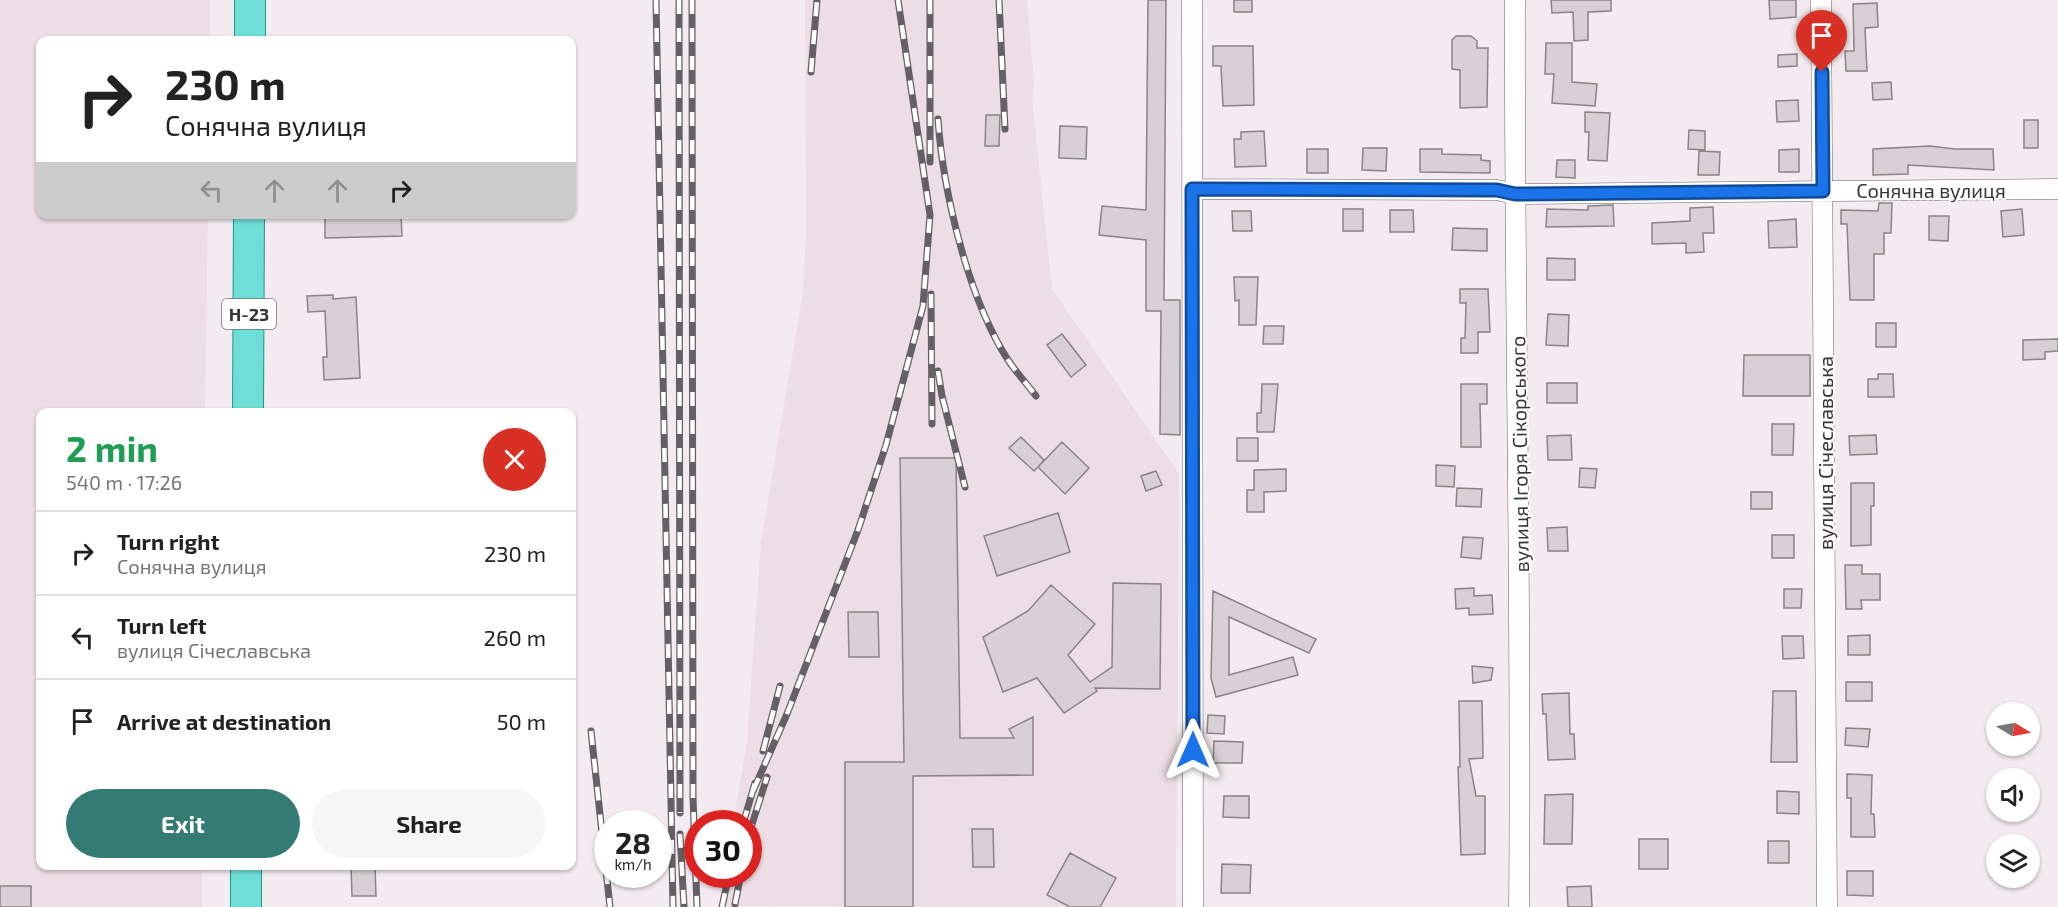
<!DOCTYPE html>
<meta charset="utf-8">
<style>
:root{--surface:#fff;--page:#f6f6f6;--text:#222;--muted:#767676;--line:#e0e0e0;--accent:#347b73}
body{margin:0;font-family:"Exo 2",sans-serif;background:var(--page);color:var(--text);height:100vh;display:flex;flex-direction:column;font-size:22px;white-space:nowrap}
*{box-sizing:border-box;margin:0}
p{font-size:20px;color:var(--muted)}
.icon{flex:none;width:33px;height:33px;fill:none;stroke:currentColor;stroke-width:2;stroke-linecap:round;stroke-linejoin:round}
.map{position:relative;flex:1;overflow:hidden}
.sheet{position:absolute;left:36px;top:408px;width:540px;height:462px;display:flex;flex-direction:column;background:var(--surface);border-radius:12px;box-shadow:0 2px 4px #0004}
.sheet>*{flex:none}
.banner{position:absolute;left:36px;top:36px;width:540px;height:183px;border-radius:12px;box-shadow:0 2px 4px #0004;background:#fff;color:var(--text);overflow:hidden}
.needle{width:39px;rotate:100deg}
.controls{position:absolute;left:1986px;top:702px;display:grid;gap:12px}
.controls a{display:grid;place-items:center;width:54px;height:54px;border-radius:50%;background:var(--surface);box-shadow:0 2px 4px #0004;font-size:30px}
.speed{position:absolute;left:594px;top:810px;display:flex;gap:12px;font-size:30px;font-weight:700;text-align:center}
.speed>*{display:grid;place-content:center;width:78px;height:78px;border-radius:50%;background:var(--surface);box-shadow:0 2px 4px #0004;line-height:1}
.speed small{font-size:15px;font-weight:400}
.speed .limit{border:9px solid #d22;background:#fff;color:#111}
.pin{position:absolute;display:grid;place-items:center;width:51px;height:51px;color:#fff;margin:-62px -26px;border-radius:50% 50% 50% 0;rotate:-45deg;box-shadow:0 0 6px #0007}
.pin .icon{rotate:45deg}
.me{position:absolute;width:66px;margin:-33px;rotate:0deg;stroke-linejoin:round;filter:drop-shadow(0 0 4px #0008)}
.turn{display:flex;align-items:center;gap:21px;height:126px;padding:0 30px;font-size:27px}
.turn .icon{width:78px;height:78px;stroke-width:2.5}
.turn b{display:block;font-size:42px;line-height:51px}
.lanes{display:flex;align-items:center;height:57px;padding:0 30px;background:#0003;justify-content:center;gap:30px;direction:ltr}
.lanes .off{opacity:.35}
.round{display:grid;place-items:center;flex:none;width:63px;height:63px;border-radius:32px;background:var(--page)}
.head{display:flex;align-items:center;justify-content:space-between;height:102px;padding:0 30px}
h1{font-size:36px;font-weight:700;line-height:45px;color:#1e9e55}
.primary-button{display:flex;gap:12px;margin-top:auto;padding:12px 30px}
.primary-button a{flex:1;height:69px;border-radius:36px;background:var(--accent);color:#fff;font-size:24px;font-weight:700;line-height:69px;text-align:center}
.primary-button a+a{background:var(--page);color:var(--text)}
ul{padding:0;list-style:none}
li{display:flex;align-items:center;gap:18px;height:84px;padding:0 30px;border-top:2px solid var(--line)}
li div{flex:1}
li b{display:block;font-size:22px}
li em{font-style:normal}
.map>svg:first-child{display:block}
</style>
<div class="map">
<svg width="2058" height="907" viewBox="0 0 2058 907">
<rect width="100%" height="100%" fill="#f3ebef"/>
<path fill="#eddde4" d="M0,0H210V40H40V214L208,215L205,412H40V866H202V907H0Z
M805,0H1027L1034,83L1032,99L1052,289L1179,474L1176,907L720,906L725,875L748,874V824L733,823L747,743L761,542L803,292L806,235Z"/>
<path fill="#d8d0d4" stroke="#8b8487" stroke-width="1.5" d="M1148,0H1166L1164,300H1180V435L1160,434L1161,311H1146V240L1099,235L1102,206L1146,210Z
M1234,0H1252V12H1234Z
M1551,0H1611V11L1588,12V40L1574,41L1573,12L1552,13Z
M1769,0H1796V17L1770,19Z
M1877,3L1878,27L1865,28L1867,71H1846L1845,51H1854L1853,4Z
M1456,36H1471L1477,41V48H1488L1487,107L1460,108V70L1452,69V40Z
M1546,43H1572V82L1597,84L1595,106L1552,103L1554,74H1545Z
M1213,46H1253L1254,105L1223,106L1221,66H1213Z
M1797,54V66L1778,67V55Z
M1891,82L1892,99L1873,100L1872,83Z
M1798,100L1799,121L1777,122L1776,101Z
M1585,112L1610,113L1607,161L1588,160L1589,132H1585Z
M986,115H1000L999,146H985Z
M2024,120H2038V148H2024Z
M1060,126L1087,127L1086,159L1059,158Z
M1689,130L1705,131V150L1688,149Z
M1264,131L1266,166L1235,167L1234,139H1241V132Z
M1930,146L1955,149H1993L1994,170L1908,165V174L1873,175V149Z
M1363,148H1387L1386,171L1362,170Z
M1307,149H1328V173H1307Z
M1420,149H1442V154L1481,155V160L1490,161V173L1420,172Z
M1799,149V172H1779V150Z
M1699,151L1720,152L1719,175H1698Z
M1557,160H1575V178L1556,177Z
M1879,203H1892L1891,233H1884V254H1874V300H1850L1847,224H1841V210L1878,211Z
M1613,205L1614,226L1546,227L1547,209L1588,210V206Z
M1713,207L1714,233H1703L1704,252L1686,253V243L1652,244V223L1690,221V208Z
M1343,209H1363V231H1343Z
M2022,209L2024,235L2003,237L2001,211Z
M1390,210H1413L1414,232H1390Z
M1232,211H1251L1252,231H1233Z
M325,214H401L402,236L325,238Z
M1929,216H1949L1948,241L1929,240Z
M1796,219L1797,247L1769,248L1768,221Z
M1453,228L1487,229V251L1452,250Z
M1547,258L1575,259V280H1547Z
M1234,277H1258L1256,325H1239V300L1235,301Z
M1460,289H1488L1490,332H1478V353H1461V338H1465L1466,303H1460Z
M333,295V299L356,297L360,378L324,380L323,357H327L325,311L308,312L307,296Z
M1548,314L1569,315L1568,346L1546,345Z
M1876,323H1896V347H1876Z
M1264,326H1284L1283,344H1263Z
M1062,334L1086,365L1071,377L1047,345Z
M2058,339V351L2045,352V359L2023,360V340Z
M1744,355H1810V396H1743Z
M1878,374H1893L1894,397H1868V379H1878Z
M1547,383H1577V403H1547Z
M1262,384H1278L1274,432H1257V413H1261Z
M1461,384H1487V404H1480L1481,447H1461Z
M1772,424H1794L1793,455H1772Z
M1571,435L1572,460H1548L1547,436Z
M1876,435L1877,454L1850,455L1849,436Z
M1021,437L1044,460L1038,467L1062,442L1089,468L1065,494L1038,467L1034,471L1009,448Z
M1237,438H1258V461H1237Z
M900,458H956L960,738H1014L1009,729L1033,717V775L913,776V907H845V762H904Z
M1436,465L1455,466L1454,487L1436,486Z
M1580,468L1597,469L1595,488L1579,487Z
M1286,469V491L1264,492V512H1247V490H1254V470Z
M1156,471L1162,485L1146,491L1141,476Z
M1851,483H1874V506H1871V545L1851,546Z
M1457,488L1482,489L1481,507L1456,506Z
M1751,492H1772V509H1751Z
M1058,513L1070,552L997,576L984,536Z
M1567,527L1568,551H1548L1547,528Z
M1772,535H1794V558H1772Z
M1463,537L1483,538L1481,559L1461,557Z
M1845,565H1862V574H1880V600H1861L1862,609H1846Z
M1113,583L1161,584L1160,689L1095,688L1097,691L1064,713L1037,678L1003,692L983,637L1028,611L1051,585L1095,624L1068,655L1090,682L1112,667Z
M1474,588V596L1492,595L1493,614L1469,615V608L1456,609L1455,589Z
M1784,589H1802L1801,608H1784Z
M1213,591L1316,639L1309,653L1229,617V675L1293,657L1298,675L1216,697L1211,678Z
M848,612H878L879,657H849Z
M1870,635V655H1848V636Z
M1782,636H1803L1804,658L1783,659Z
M1472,666L1493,668L1491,680L1473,683Z
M1846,682H1872V701H1846Z
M1773,691H1796L1797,762H1771Z
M1569,693L1570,734H1574L1575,759L1548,760L1546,714H1543L1542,694Z
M1459,701H1482L1483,758L1469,759L1476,796H1485V854L1461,855L1458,767H1460Z
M1208,715L1225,716L1224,734L1207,733Z
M1846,728L1870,729L1868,747L1845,745Z
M1214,741L1243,742L1242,763H1213Z
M1847,774L1872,775L1871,814H1874L1875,837H1851V798H1847Z
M1777,791L1799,792V814L1777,813Z
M1573,794L1572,844H1544L1545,795Z
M1224,796H1249V818L1223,817Z
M972,829H993L994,867H973Z
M1639,839H1668V869H1639Z
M1768,841H1789V863H1768Z
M1070,853L1116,878L1100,907H1070L1047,895Z
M1222,864L1251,865L1250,893H1221Z
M351,866H375L376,896H352Z
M1847,871H1873V896L1847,895Z
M0,886H31V907H0Z
M1591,886L1592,907H1568L1567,887Z"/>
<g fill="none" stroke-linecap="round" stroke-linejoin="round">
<defs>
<path id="street" d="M1192,0L1193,907
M1515,0C1514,302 1522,605 1519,907
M1821,0L1827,907
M1192,189L1497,190L1515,194L2058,189"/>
<path id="primary" d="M250,40V0
M248,412L249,214
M246,907V866"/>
</defs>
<use href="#street" stroke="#696265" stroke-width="21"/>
<use href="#primary" stroke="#1d958c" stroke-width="32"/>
<use href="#street" stroke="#fff" stroke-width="20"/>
<use href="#primary" stroke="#6eded6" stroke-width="30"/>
<defs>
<path id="rail" d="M656,0L673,907
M679,0L680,813
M692,0L693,797L697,907
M930,0V162
M999,0L1005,129
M811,72L817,0
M938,119C943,192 968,298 1008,360C1016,372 1027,384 1036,396
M931,294L932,424
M938,371L942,396L965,487
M591,731L610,907
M763,751L780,686
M753,791L787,714L858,530L886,445L923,306L930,215L898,0
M743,824L755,783
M680,834L684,907
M748,837L767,777
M735,904L741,874
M722,907L729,874"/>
</defs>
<use href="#rail" stroke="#656063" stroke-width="7"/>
<use href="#rail" stroke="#fff" stroke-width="4.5" stroke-dasharray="14" stroke-linecap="butt"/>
</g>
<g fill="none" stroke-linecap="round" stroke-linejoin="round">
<defs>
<path id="route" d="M1193,750L1192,189L1497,190L1515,194L1823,191L1822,72"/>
</defs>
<use href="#route" stroke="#114b97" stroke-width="15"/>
<use href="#route" stroke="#1a73e8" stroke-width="10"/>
</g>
<g text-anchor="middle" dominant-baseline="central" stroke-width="4.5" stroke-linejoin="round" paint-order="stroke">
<rect fill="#fff" stroke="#747273" stroke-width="1.5" x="222" y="299" width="54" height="30" rx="4.5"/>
<g font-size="18" font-weight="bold" fill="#393537">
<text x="249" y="314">Н-23</text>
</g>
<g font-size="20" fill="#393537" stroke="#fff">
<text x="1931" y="190">Сонячна вулиця</text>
<text transform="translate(1825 453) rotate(-90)">вулиця Січеславська</text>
<text transform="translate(1519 454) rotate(-91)">вулиця Ігоря Сікорського</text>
</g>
</g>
</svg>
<div class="controls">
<a><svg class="needle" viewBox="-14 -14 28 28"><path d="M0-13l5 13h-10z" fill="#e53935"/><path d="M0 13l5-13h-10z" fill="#767676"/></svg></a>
<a><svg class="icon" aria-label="sound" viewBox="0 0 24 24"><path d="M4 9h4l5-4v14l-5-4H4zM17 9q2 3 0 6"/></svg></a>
<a><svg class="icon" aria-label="layers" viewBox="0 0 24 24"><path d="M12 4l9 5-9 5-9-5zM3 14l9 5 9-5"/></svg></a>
</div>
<div class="speed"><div>28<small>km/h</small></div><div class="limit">30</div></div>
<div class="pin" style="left:1822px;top:72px;background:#d93025"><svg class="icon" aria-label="arrive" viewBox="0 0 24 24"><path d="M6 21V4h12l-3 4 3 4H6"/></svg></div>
<svg class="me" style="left:1193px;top:750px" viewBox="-20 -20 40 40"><path d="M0-17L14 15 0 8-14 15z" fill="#1a73e8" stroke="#fff" stroke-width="4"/></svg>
<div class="banner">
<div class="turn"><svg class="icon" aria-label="right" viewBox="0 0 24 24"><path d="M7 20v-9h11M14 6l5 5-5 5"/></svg><div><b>230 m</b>Сонячна вулиця</div></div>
<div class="lanes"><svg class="icon off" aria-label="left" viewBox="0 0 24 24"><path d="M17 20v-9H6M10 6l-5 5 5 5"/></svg><svg class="icon off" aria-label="ahead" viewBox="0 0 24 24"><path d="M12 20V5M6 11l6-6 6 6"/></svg><svg class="icon off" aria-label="ahead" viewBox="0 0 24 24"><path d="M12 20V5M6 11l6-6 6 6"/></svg><svg class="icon" aria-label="right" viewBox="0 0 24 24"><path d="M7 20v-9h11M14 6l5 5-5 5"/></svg></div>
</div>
<section class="sheet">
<div class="head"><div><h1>2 min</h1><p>540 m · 17:26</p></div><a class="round" style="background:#d93025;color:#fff"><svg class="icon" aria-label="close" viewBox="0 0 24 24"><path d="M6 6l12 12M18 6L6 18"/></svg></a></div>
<ul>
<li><svg class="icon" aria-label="right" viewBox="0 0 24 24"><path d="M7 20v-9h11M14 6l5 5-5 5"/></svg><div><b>Turn right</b><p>Сонячна вулиця</p></div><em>230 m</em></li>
<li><svg class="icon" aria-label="left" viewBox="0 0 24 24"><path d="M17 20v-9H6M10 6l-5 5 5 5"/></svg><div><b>Turn left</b><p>вулиця Січеславська</p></div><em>260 m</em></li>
<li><svg class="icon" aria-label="arrive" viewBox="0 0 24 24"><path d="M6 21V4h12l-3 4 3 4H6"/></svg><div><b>Arrive at destination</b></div><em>50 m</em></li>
</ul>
<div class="primary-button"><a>Exit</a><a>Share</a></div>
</section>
</div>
